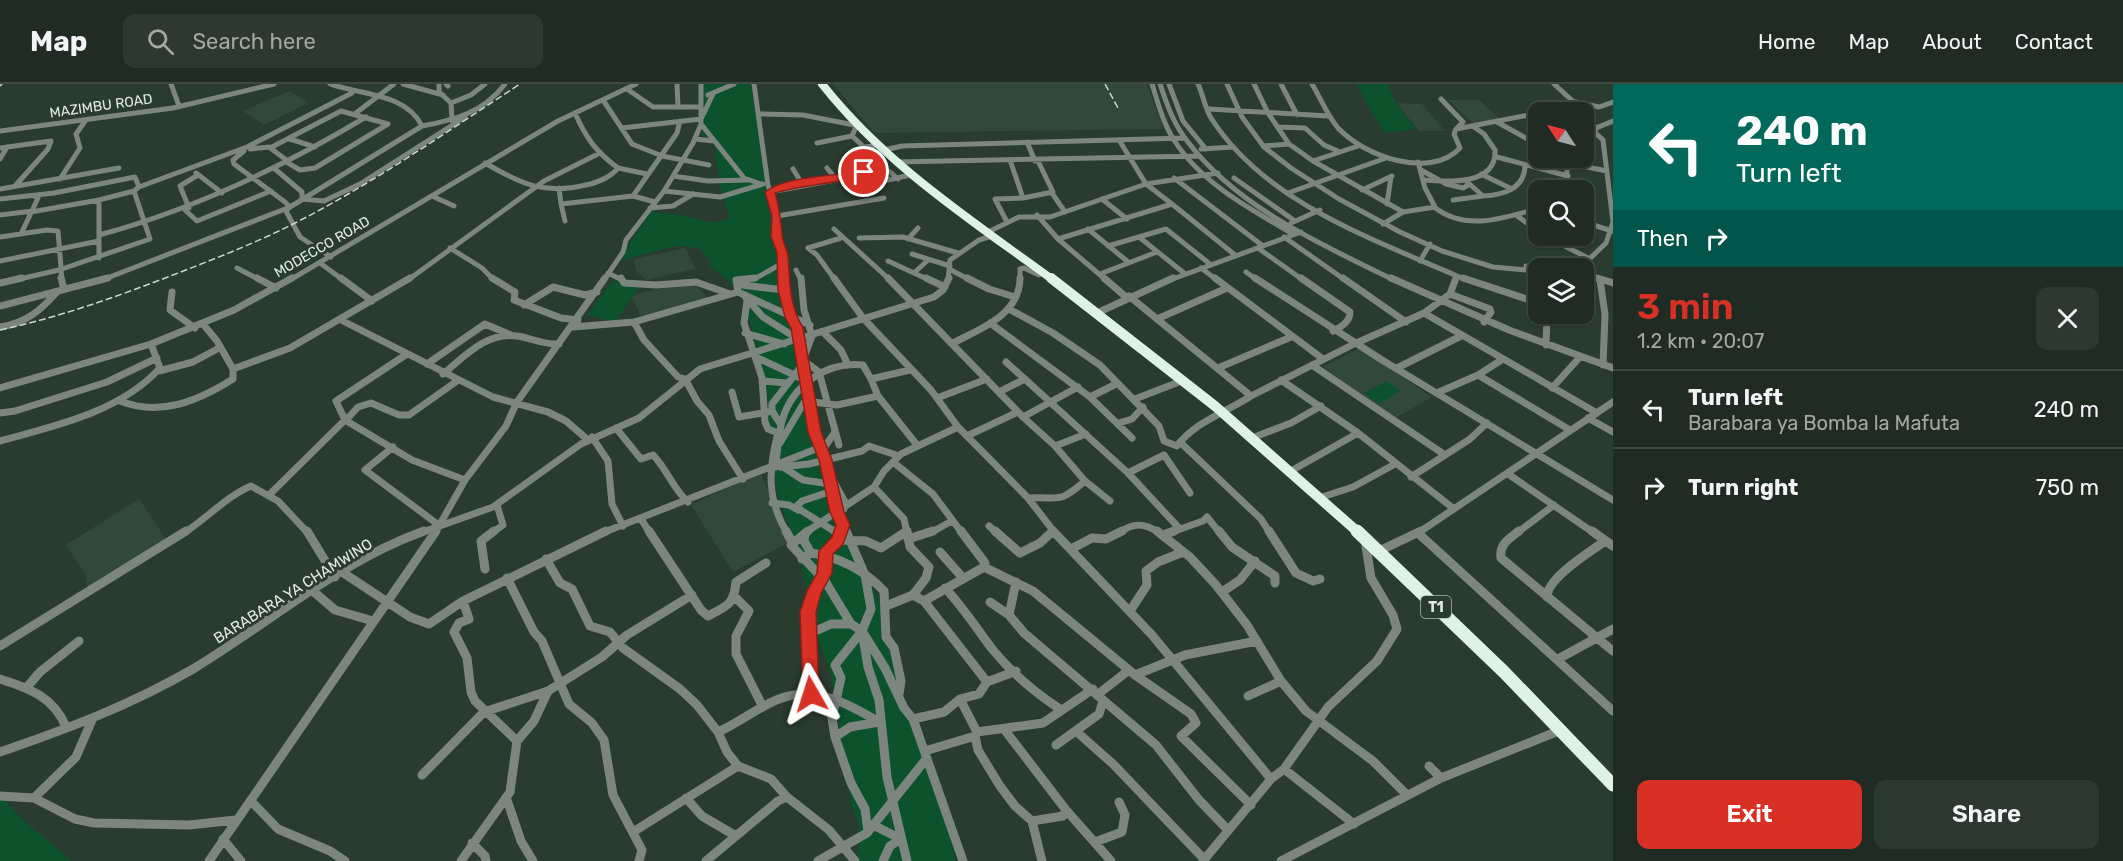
<!DOCTYPE html>
<meta charset="utf-8">
<style>
:root{--surface:#202c23;--page:#2d3830;--text:#f1f3f6;--muted:#a2a7a6;--line:#3d4841;--accent:#d93025}
body{margin:0;font-family:Rubik,sans-serif;background:var(--page);color:var(--text);height:100vh;display:flex;flex-direction:column;font-size:22px;white-space:nowrap}
*{box-sizing:border-box;margin:0}
p{font-size:20px;color:var(--muted)}
.icon{flex:none;width:33px;height:33px;fill:none;stroke:currentColor;stroke-width:2;stroke-linecap:round;stroke-linejoin:round}
.map{position:relative;flex:1;overflow:hidden}
.details{display:flex;flex-direction:column;background:var(--surface);width:510px}
.details>*{flex:none}
.top-card{background:#00695c;color:#fff;overflow:hidden}
.needle{width:39px;rotate:306deg}
.fabs{position:absolute;left:1528px;top:18px;display:grid;gap:12px}
.fabs a{display:grid;place-items:center;width:66px;height:66px;border-radius:12px;background:var(--surface);box-shadow:0 2px 4px #0004,0 0 0 2px var(--line);font-size:30px}
.pin{position:absolute;display:grid;place-items:center;width:51px;height:51px;color:#fff;margin:-26px;border:3px solid #fff;border-radius:50%;box-shadow:0 2px 6px #0007}
.me{position:absolute;width:66px;margin:-33px;rotate:354deg;stroke-linejoin:round;filter:drop-shadow(0 0 4px #0008)}
.turn{display:flex;align-items:center;gap:21px;height:126px;padding:0 24px;font-size:27px}
.turn .icon{width:78px;height:78px;stroke-width:2.5}
.turn b{display:block;font-size:42px;line-height:51px}
.then{display:flex;align-items:center;height:57px;padding:0 24px;background:#0003;gap:12px;font-size:22px}
.round{display:grid;place-items:center;flex:none;width:63px;height:63px;border-radius:12px;background:var(--page)}
.head{display:flex;align-items:center;justify-content:space-between;height:102px;padding:0 24px}
h1{font-size:36px;font-weight:600;line-height:45px;color:var(--accent)}
.cta{display:flex;gap:12px;margin-top:auto;padding:12px 24px}
.cta a{flex:1;height:69px;border-radius:12px;background:var(--accent);color:#fff;font-size:24px;font-weight:600;line-height:69px;text-align:center}
.cta a+a{background:var(--page);color:var(--text)}
ul{padding:0;list-style:none}
li{display:flex;align-items:center;gap:18px;height:78px;padding:0 24px;border-top:2px solid var(--line)}
li div{flex:1}
li b{display:block;font-size:22px}
li em{font-style:normal}
header{display:flex;align-items:center;gap:36px;box-sizing:border-box;height:84px;padding:0 30px;background:var(--surface);border-bottom:2px solid var(--line)}
header strong{font-size:28px}
nav{display:flex;gap:33px;margin-inline-start:auto;font-size:21px}
.search{width:420px;height:54px;background:var(--page);display:flex;align-items:center;gap:15px;box-sizing:border-box;padding:0 21px;border-radius:12px;color:var(--muted);font-size:22px}
main{display:flex;flex:1;min-height:0}
.map>svg:first-child{display:block}
</style>
<header>
<strong>Map</strong>
<div class="search"><svg class="icon" aria-label="search" viewBox="0 0 24 24"><circle cx="10" cy="10" r="6"/><path d="M15 15l6 6"/></svg>Search here</div>
<nav><a>Home</a><a>Map</a><a>About</a><a>Contact</a></nav>
</header>
<main>
<div class="map">
<svg width="1613" height="777" viewBox="0 0 1613 777">
<rect width="100%" height="100%" fill="#2a3b2f"/>
<path fill="#324939" d="M833,0H1147L1163,45L874,49Z
M290,7L308,19L264,41L243,27Z
M1448,16H1479L1500,35L1474,40Z
M1396,19L1422,20L1445,47H1419Z
M685,164L696,185L646,196L636,187L634,175Z
M693,198L710,216L642,235L631,211Z
M1360,264L1432,313L1395,334L1323,283Z
M760,388L790,458L733,488L691,421Z
M139,415L167,457L91,505L86,500V492L66,461Z"/>
<path fill="#0b522d" d="M703,0H750L775,133L784,212L795,255L758,266C746,229 746,202 709,183L711,178L699,164L675,162L617,178L652,126C660,131 666,129 675,130C693,131 712,146 729,133L721,108L713,54L701,51L704,38Z
M1356,0H1387L1397,21L1416,45L1384,49Z
M613,196L640,202L615,238L587,231Z
M796,257L837,424L878,514L908,628L943,728L956,777H858L859,742L851,720L830,585L820,563L796,461L780,420L773,386L778,361L768,338V316L758,268Z
M1387,297L1401,307L1379,320L1364,309Z
M0,711L22,735L72,777H0Z"/>
<g fill="none" stroke-linecap="round" stroke-linejoin="round">
<path stroke="#7d857f" stroke-width="5" d="M171,0L179,22
M403,0L443,11
M439,0V8L451,19L452,37
M446,0L448,2
M677,0L678,22
M754,0L768,101L777,132L776,152L782,169L783,196
M1152,0C1158,19 1163,39 1174,56C1201,99 1250,125 1293,150
M1160,0C1167,21 1174,41 1188,58C1237,123 1322,161 1394,196
M1169,0L1183,37L1206,65
M1198,0C1203,11 1205,24 1211,34C1265,118 1370,154 1457,192L1456,196
M1227,0L1242,33L1264,63L1291,84L1339,115L1400,148L1442,167L1493,183L1526,186L1539,191
M1254,0L1268,29L1289,60L1313,77L1403,128L1435,123L1425,104L1418,78
M1281,0L1297,31
M1312,0C1321,15 1327,31 1338,44C1364,72 1430,96 1460,64L1454,50L1456,45L1539,29
M627,5L653,23H700
M708,11L734,0
M1441,15L1463,38L1457,44
M603,16L632,60L662,72L709,81
M1576,18L1599,23L1613,18
M451,19L471,11L485,0
M1582,20L1596,45
M1209,25L1328,32
M1545,28L1577,21L1554,0
M356,29L394,0
M760,30L803,31L854,41
M1497,38L1531,57L1533,66L1539,69
M701,40L744,94L761,100
M422,42C455,36 484,28 505,0
M856,43L852,52L864,63L874,62
M1278,43L1305,44L1324,61L1338,67
M622,44L701,35L713,10
M1596,44L1613,37
M0,47L173,24L274,0
M290,55L315,63
M695,55L714,57
M1119,56L1146,100L1172,120
M1027,58L1035,77
M817,59L852,52
M1263,62L1289,60
M0,64L51,57L48,65L15,102
M270,64L341,27L388,40L315,84L300,86L288,79
M250,65L269,63L289,78
M1201,65L1233,63
M244,67L233,76L234,80L285,118L290,123L286,127L300,153L331,173
M880,67L902,62L1184,54
M1497,73L1568,92
M1557,74L1567,76
M0,75L7,63
M1567,76V106
M1313,77L1358,62
M895,78L1199,72
M485,79C521,100 544,111 586,101C598,98 610,94 618,84C596,68 586,54 575,29
M1567,79L1607,87
M618,84L647,90
M827,84L835,94
M275,85L302,108V115L324,117L360,100L465,33
M793,85L801,98
M1421,86L1446,100L1463,104L1468,101
M196,89L222,109
M1481,90L1512,105
M673,92L708,97L747,96
M1174,94L1263,162
M1234,94L1295,137
M60,95L80,64L76,50L86,36
M1423,96C1447,98 1497,102 1495,66L1484,50L1474,43
M1465,96L1483,112C1504,111 1525,105 1525,81
M866,101L910,91
M139,103L247,63L352,9
M559,104L561,120L633,112L677,49L680,37
M0,105L119,84
M1362,106L1392,92
M664,107L720,113L763,100
M770,108L884,87H889L898,95
M1052,109L1065,128
M1288,109L1386,74
M432,112L454,122
M633,112L655,118
M1023,114L1053,108L1038,77
M0,115L54,109L135,93L139,103L134,107L99,116V174
M1102,115L1127,135
M1453,116L1483,112
M561,120L565,137
M1387,120L1391,93
M1434,123C1466,148 1504,134 1539,124
M189,124L180,102L198,91
M650,124L673,122L693,110
M185,126L197,137L271,107
M31,128L99,116
M0,131L33,127
M1037,131L1058,155L1106,196
M1516,131L1539,148
M777,132L884,114
M1007,138L995,115L1023,114L1010,76
M1584,138L1612,147
M1291,139L1320,126
M1383,140L1403,128
M834,145L890,196
M1088,145L1127,177
M986,149L1019,133H1050L1146,100L1218,89
M21,150L38,114L34,112
M99,151C195,125 281,84 366,33
M1545,152L1590,175
M0,153L47,146L58,147L62,196
M1139,153L1184,189
M1284,153L1345,196
M859,154L903,153L958,169
M908,155L918,144
M1058,155L1172,120L1235,171
M1108,162L1166,145L1210,180
M450,164L482,184L494,196
M808,164L817,171L835,196
M808,164L841,154
M1258,164L1303,196
M912,170L950,182
M0,177L99,157
M888,177L929,196
M1420,177L1430,160
M320,179L343,196
M1526,182L1548,184
M237,184L260,196
M1201,184L1217,196
M1580,184L1606,159L1613,138L1603,56L1584,38
M796,186L801,196
M951,186L970,196
M1246,188L1257,196
M608,189L622,196
M914,189L928,176
M1100,190L1157,168
M1584,190L1602,196
M1457,192L1468,196
M15,196L59,186L150,155L134,107
M102,196L290,123L422,42C406,9 361,11 330,0
M290,196L558,37L636,0
M408,196L544,97L598,70
M604,196L623,168L626,156L664,107L693,59L701,40V0
M740,196L756,194L781,180
M948,196L950,176L979,156L992,152
M1020,196V185L1024,184L1039,191L1042,188
M1170,196L1301,148"/>
<path stroke="#7d857f" stroke-width="7" d="M61,194L64,205
M257,194L276,204
M341,194L372,217
M492,194L515,208L514,216L561,234L578,236
M621,194L624,199L656,201L696,198L730,210
M783,194L790,233L797,244L814,348L826,376L837,428L846,449
M834,194L863,234L931,306L958,343L1028,414L1055,449
M888,194L1023,333L1055,362L1085,397L1110,417
M926,194L945,203
M967,194L989,205L1015,213
M1104,194L1126,213
M1215,194L1323,275
M1255,194L1382,276L1613,416
M1301,194L1350,228C1350,238 1341,243 1333,247
M1343,194L1406,238
M1391,194L1509,246L1613,284
M1463,194L1539,219
M1597,194L1613,199
M1600,196L1605,230L1603,281
M0,199L22,194
M742,201L784,206
M172,208L170,226L195,244
M738,208L736,196L755,194
M1450,210L1490,225L1491,228L1484,238
M1129,212L1251,312
M746,214L763,233L798,255
M747,217L744,239L762,294L765,338L768,345L778,349C768,386 767,415 787,449
M524,221L553,203L585,211L597,208
M0,222L108,194
M1009,225L1053,249L1100,281L1159,342L1164,357L1177,362C1195,338 1226,328 1251,312L1354,260L1424,229L1450,210L1456,194
M1097,229L1173,194
M1424,229L1597,329
M1157,235L1227,204
M341,236L493,313L548,328L566,337L588,356
M634,238L644,256L678,293L685,295L697,317L709,331L719,357L743,395
M990,239L1090,313L1132,354
M203,240L217,257L233,285
M0,243C26,239 40,227 57,208
M573,243L634,238L738,208L810,241
M823,248L841,266L848,281
M745,249L784,260
M953,259C980,245 1020,231 1020,194
M1546,261L1547,230
M407,270L336,317L345,336L412,376L465,396
M756,273L807,297
M1503,275L1478,291L1570,346
M803,276L819,288L839,361
M1006,278L1128,389L1179,444
M427,280L485,240L511,251
M1312,281L1445,371
M1218,284L1291,253
M1397,284L1461,252
M159,287L193,278L219,264
M443,290C464,273 487,247 517,252C531,254 544,261 559,260
M871,295L878,312L917,361
M1281,296L1358,349L1454,425
M763,297L787,299
M0,304L151,260L234,226L292,194
M1552,304L1580,273
M732,308L739,333L768,328
M999,308L1025,295
M1439,308L1478,291
M1090,313L1116,300
M937,314L987,295
M1135,315L1184,296
M120,317C160,333 198,317 233,295V285L290,264L410,194
M0,329L15,327L107,298L157,274
M1023,333L1078,303
M1588,334L1613,348
M347,335L358,323L371,319L399,331H409L457,297
M1119,339L1132,335L1143,323
M781,341L772,327V320L800,284L812,252L804,226L801,194
M616,344L641,375L653,371C667,385 673,405 688,418
M967,352L1018,328
M592,353L608,377L612,420L623,442
M1252,354L1291,339L1321,322
M0,357C55,342 120,328 160,284L151,260
M1180,358L1261,435L1270,449
M780,359L805,317L837,321L878,312
M1055,362L1086,350
M393,363L365,386L440,442
M893,378L933,410L962,449
M775,383C778,368 778,352 782,337C792,301 827,277 863,281L871,295L910,286
M780,383L809,380L862,367L869,362L899,372
M783,383L803,396L830,400
M1291,387L1358,349
M1128,389L1164,371L1190,409
M1508,390L1594,449
M1411,393L1470,355L1487,339
M834,398L845,418L844,425
M874,403L904,435L907,449
M832,407L802,417L796,423L837,449
M269,411L345,336
M1322,413L1353,403L1395,380
M1028,414C1061,412 1057,421 1085,397
M772,419L789,421L798,426
M641,435L650,449
M989,442L997,449
M184,449C206,435 227,412 251,402L278,417L308,449
M420,449L493,423L581,360L639,334L700,285L934,213L943,206L949,194
M435,449L465,396L506,342L517,318L605,194
M492,449L503,441L497,421
M602,449L826,361L835,348
M805,449L874,403L884,387L901,370L958,343
M904,449L907,447
M930,449L952,437
M1051,449L1053,447
M1120,449C1133,438 1145,439 1159,449
M1169,449L1203,437L1207,433L1220,449
M1418,449L1613,318
M1517,449L1554,421"/>
<path stroke="#7d857f" stroke-width="9" d="M307,447L335,493
M649,447L701,526L708,532C727,522 734,521 736,498L766,479
M786,447L792,458
M808,447L791,461L825,497L851,540L862,547L868,583L879,616L887,693L907,777
M835,447L841,451
M846,447L865,491L871,525L862,547L885,584L904,624L913,635L963,777
M907,447L910,463L929,483L926,494L913,511
M961,447L985,479L984,483
M995,447L1020,469L1040,459L1053,447
M1053,447L1152,551L1271,695
M1157,447L1190,473L1216,501L1247,541L1281,597L1306,627L1373,677L1407,711
M1219,447L1232,463L1275,492V499
M1269,447L1296,489L1313,497L1320,495
M1519,447C1509,455 1499,460 1501,474L1613,567
M1592,447L1613,462
M805,449L804,457L811,469
M1418,449L1613,627
M1163,451L1174,447
M908,455L933,447
M1071,465L1092,454L1106,455L1122,447
M1379,467L1421,447
M940,468L962,493
M546,475L560,499L572,505L590,542L610,548L623,564L680,605L697,621L718,648L727,668L738,682L771,695L787,713L829,746L855,777
M802,475L811,469C839,473 864,486 884,507L886,553L894,564L901,597L899,610
M485,485L481,457L494,447
M342,488L410,533L429,540L463,517L606,447
M507,494L534,548L542,557L569,620L592,639L604,656L613,711L642,766L639,777
M1016,498L1009,531L1024,549L1156,661L1199,716L1228,746
M945,504C963,523 977,545 993,566C1011,588 1037,610 1060,625
M313,507L335,526L373,537
M1222,508L1240,496L1255,477
M735,513L749,527L736,552V570L763,623
M1547,513C1547,494 1590,468 1605,457
M924,517L987,598
M990,518L1009,531
M886,522L913,511L924,517L984,483L1033,507L1135,591L1191,630L1196,639L1181,652L1251,721
M1130,527L1147,501L1146,487L1158,478L1183,468
M862,547L835,581L841,594L832,634L835,653L851,699L865,725L868,748
M809,550L831,540H851
M0,562L186,447
M1558,575L1613,545
M1135,591L1185,571L1257,557
M0,595C29,604 54,613 66,643
M27,603L40,588L79,557
M811,610L808,528L814,507L825,489L826,467L838,456L866,457L881,464L907,447
M1097,611L1129,586
M1248,612L1281,597
M960,615L977,648
M913,635L944,628L960,615L979,610L987,598L1016,587
M1004,645L1066,726L1111,777
M718,648C739,639 758,623 779,615C815,601 849,620 879,638
M1077,648L1113,680L1204,775
M975,652L978,666L1000,702L1015,722L1032,737L1042,777
M835,653L850,643L879,638
M517,657L534,637L548,607
M1056,661L1099,630L1103,617
M925,667L975,652L977,648L1043,639L1093,605
M0,668C67,645 131,621 193,585C269,539 340,477 424,447
M1429,682L1441,694
M1284,685L1354,740
M422,691L484,628L548,607L602,573L627,551L692,511
M0,712L34,714L75,735L94,739L189,741L236,736
M34,714L76,673L92,636
M686,714L702,732L736,752
M507,716L521,757L533,777
M251,717L278,745L330,767L345,777
M1032,737L1063,732L1066,726
M875,742L901,755
M633,748L738,682
M223,755L241,777
M1095,758L1122,748L1125,731L1119,718
M472,759L485,772L486,777
M209,777L436,447
M461,777L510,708L517,657L475,617L471,608L467,574L454,548L459,539L469,535L463,517
M706,777L778,717L787,713
M818,777L867,749L927,674
M883,777L890,762L901,755
M1203,777L1271,695L1284,685L1328,623L1377,577L1397,545L1393,531L1371,494L1365,456
M1281,777L1441,694L1561,646"/>
<path stroke="#def3e4" stroke-width="8" d="M822,0C886,81 970,135 1053,196"/>
<path stroke="#def3e4" stroke-width="10" d="M1051,194L1215,322L1359,449"/>
<path stroke="#def3e4" stroke-width="13" d="M1357,447L1504,588L1613,701"/>
<path stroke="#ccd6ce" stroke-width="1.5" stroke-dasharray="7 3" stroke-linecap="butt" d="M1105,0L1118,24
M0,2L2,0
M0,246C60,233 116,213 173,191C214,175 256,159 295,139C374,99 446,48 520,0"/>
</g>
<path fill="#d93025" stroke="#8d1f18" stroke-width="1.5" d="M864,86L868,88L867,91C837,100 805,100 775,109C780,125 780,134 782,150C782,158 787,164 788,172C790,198 789,221 803,244L821,348L832,376L844,428L850,441L843,460L833,470L832,489L821,509L816,528L819,610L817,616L811,618L805,616L803,610L800,528L807,507L817,489L819,467L832,453L836,441L830,428L819,376L808,348L791,244L785,233L778,206L777,169L771,152L772,132L765,108C787,91 836,93 864,86Z"/>
<g text-anchor="middle" dominant-baseline="central" stroke-width="6" stroke-linejoin="round" paint-order="stroke">
<g font-size="14" fill="#e0eae2" stroke="#2a3b2f">
<text transform="translate(101 22) rotate(-8)">MAZIMBU ROAD</text>
<text transform="translate(322 163) rotate(-30)">MODECCO ROAD</text>
</g>
<rect fill="#2a3b2f" stroke="#a9b6ac" stroke-width="1.5" x="1421" y="512" width="30" height="22" rx="4.5"/>
<g font-size="14" font-weight="bold" fill="#e0eae2">
<text x="1436" y="523">T1</text>
</g>
<g font-size="15" fill="#e0eae2" stroke="#2a3b2f">
<text transform="translate(293 507) rotate(-32)">BARABARA YA CHAMWINO</text>
</g>
</g>
</svg>
<div class="fabs">
<a><svg class="needle" viewBox="-14 -14 28 28"><path d="M0-13l5 13h-10z" fill="#e53935"/><path d="M0 13l5-13h-10z" fill="#a2a7a6"/></svg></a>
<a><svg class="icon" aria-label="search" viewBox="0 0 24 24"><circle cx="10" cy="10" r="6"/><path d="M15 15l6 6"/></svg></a>
<a><svg class="icon" aria-label="layers" viewBox="0 0 24 24"><path d="M12 4l9 5-9 5-9-5zM3 14l9 5 9-5"/></svg></a>
</div>
<div class="pin" style="left:864px;top:88px;background:#d93025"><svg class="icon" aria-label="arrive" viewBox="0 0 24 24"><path d="M6 21V4h12l-3 4 3 4H6"/></svg></div>
<svg class="me" style="left:811px;top:610px" viewBox="-20 -20 40 40"><path d="M0-17L14 15 0 8-14 15z" fill="#d93025" stroke="#fff" stroke-width="4"/></svg>
</div>
<section class="details">
<div class="top-card">
<div class="turn"><svg class="icon" aria-label="left" viewBox="0 0 24 24"><path d="M17 20v-9H6M10 6l-5 5 5 5"/></svg><div><b>240 m</b>Turn left</div></div>
<div class="then">Then<svg class="icon" aria-label="right" viewBox="0 0 24 24"><path d="M7 20v-9h11M14 6l5 5-5 5"/></svg></div>
</div>
<div class="head"><div><h1>3 min</h1><p>1.2 km · 20:07</p></div><a class="round"><svg class="icon" aria-label="close" viewBox="0 0 24 24"><path d="M6 6l12 12M18 6L6 18"/></svg></a></div>
<ul>
<li><svg class="icon" aria-label="left" viewBox="0 0 24 24"><path d="M17 20v-9H6M10 6l-5 5 5 5"/></svg><div><b>Turn left</b><p>Barabara ya Bomba la Mafuta</p></div><em>240 m</em></li>
<li><svg class="icon" aria-label="right" viewBox="0 0 24 24"><path d="M7 20v-9h11M14 6l5 5-5 5"/></svg><div><b>Turn right</b></div><em>750 m</em></li>
</ul>
<div class="cta"><a>Exit</a><a>Share</a></div>
</section>
</main>
